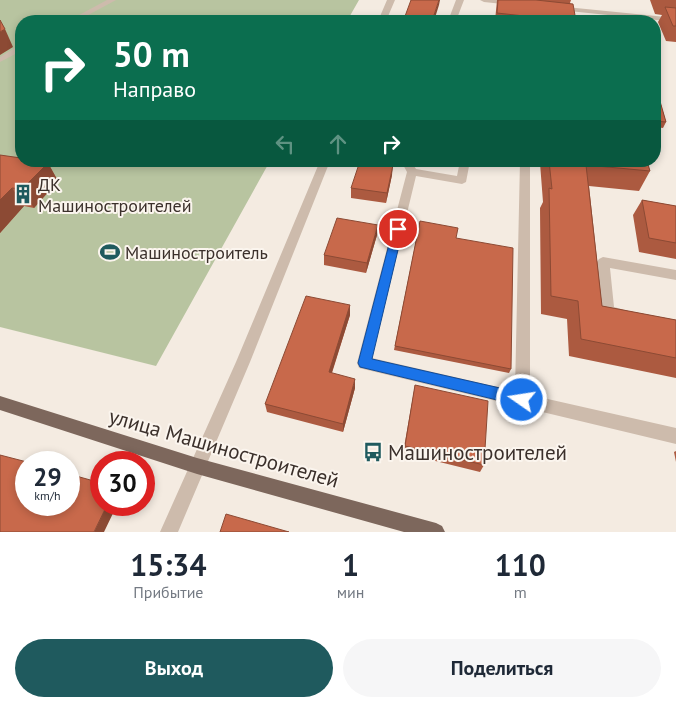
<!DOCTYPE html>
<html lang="ru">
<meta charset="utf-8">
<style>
:root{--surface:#fff;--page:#f6f6f7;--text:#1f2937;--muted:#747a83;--accent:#1f5a5e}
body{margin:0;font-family:"PT Sans",sans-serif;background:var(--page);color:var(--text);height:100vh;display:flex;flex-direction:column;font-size:19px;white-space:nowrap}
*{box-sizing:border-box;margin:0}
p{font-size:16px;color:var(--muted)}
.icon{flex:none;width:28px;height:28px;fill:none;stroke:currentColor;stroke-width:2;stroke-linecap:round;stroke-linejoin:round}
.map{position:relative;height:532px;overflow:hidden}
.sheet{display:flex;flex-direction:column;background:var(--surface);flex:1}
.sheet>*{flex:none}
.top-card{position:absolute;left:15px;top:15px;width:646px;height:152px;border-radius:20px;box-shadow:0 2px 8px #0003;background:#0b6e4f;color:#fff;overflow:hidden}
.speed{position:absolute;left:15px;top:451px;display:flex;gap:10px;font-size:25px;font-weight:700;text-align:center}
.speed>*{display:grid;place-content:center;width:65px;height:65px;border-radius:50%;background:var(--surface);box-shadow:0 2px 8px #0003;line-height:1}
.speed small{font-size:12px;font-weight:400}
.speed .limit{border:8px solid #d22;background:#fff;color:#111}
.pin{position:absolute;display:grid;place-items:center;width:42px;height:42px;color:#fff;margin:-21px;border:2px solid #fff;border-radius:50%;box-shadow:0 1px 5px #0007}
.me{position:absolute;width:55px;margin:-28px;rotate:283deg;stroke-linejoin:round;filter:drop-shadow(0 0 4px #0008)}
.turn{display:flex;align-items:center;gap:18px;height:105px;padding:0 15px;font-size:22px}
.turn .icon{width:65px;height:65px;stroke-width:2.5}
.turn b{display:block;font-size:35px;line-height:42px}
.lanes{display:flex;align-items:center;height:48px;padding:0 15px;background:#0003;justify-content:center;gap:25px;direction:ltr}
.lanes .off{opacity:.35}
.eta{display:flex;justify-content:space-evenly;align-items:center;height:85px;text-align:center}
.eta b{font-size:30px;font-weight:700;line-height:35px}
.cta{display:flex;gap:10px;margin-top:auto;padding:10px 15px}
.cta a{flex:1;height:58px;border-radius:30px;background:var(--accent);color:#fff;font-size:20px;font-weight:700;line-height:58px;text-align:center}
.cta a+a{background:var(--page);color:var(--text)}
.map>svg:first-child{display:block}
</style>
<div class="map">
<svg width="676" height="532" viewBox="0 0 676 532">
<rect width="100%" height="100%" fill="#f4ebe1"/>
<path fill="#b8c4a0" d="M0,0H359L347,21H21V161H270L156,366L0,327Z"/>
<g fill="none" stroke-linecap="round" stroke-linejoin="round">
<path fill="#cdbbac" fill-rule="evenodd" d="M107,0H116L77,21H68Z
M387,0H395L386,21H378Z
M456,0H464L456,21H448Z
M480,0H504L516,3L512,5L484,2Z
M556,6L676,18V22L559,10L555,8Z
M18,46H21V51L0,62V57Z
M320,161H330L250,362L178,532H160L236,362Z
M401,161H411L416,169L457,176L460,161H470L466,182L462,184L416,176L372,358L515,391L520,161H530V395L676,428V444L359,368L357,363L407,172Z
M603,257L676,270V280L610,268L614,307L625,310L627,314L625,318C618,320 610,318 603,316L601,312L597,262L599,259Z"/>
<path fill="#7d675c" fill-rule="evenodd" d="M0,396L197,458L436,523L442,526L445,532H404L197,474L0,410Z"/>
</g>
<path fill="#ac5a40" d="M497,0H571L570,3L576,21H495Z
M650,0H676V42L666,41L658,22L662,15L655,14Z
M655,84L666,122L663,128L655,127Z
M0,155L48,163L58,181L34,208L24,206L0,233Z
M426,161H455L454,166Z
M538,161H647L650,171L639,191L589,186L602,306L676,320V378L569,356L567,319L541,314L540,208L543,202L540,163H538Z
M392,175L386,203L351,198V188Z
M642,200L676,206V259L639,252L633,215Z
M420,221L456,238L511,369L509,373L394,350Z
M377,235L366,273L324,265V255Z
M350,305V315L332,373L355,388L343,432L267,412L265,404Z
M415,385L484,465L480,472L403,453Z
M676,451V462L674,452Z"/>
<path fill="#8c4a34" d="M439,0H440L439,5L434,21H432Z
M5,29L13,47L0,55V32Z
M48,163L58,181L34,208L22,189Z
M393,165L392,175L386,203L387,193Z
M12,188L24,206L0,233V200Z
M378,225L377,235L366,273L367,263Z
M350,305V315L329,381V372Z
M355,379V388L343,432V424Z
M107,505H117L104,532H94Z"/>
<path fill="#c8694b" stroke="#8c4a34" d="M411,0H439L432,21H406V19H404Z
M498,0H536L573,4L576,21H561L542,19V18L497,13Z
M665,7L676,8V26H673Z
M0,20L5,29L0,32Z
M655,84L666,122L655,121Z
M0,155L21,158V161H39L48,163L22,189L12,188L0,200Z
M360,161H366L393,165L387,193L351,188Z
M549,161H647L650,171L586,165L602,306L676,320V358L581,339L578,301L551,296L549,188L552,189Z
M642,200L676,206V243L649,238Z
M337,218L378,225L367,263L324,255Z
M420,221L458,228L456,238L513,248L511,369L395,346Z
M306,296L350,305L329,372L355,379L343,424L265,404Z
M415,385L488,401L484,465L405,446Z
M0,455L27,462H26V505H69V474L101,483V505H107L94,532H0Z
M226,514L289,532H220Z"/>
<path fill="#1a73e8" stroke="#114b97" d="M398,225L403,229L372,359L522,393L527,395L529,400L527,404L522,406L360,367L358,363L393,229Z"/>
<defs>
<symbol id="building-bare" viewBox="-9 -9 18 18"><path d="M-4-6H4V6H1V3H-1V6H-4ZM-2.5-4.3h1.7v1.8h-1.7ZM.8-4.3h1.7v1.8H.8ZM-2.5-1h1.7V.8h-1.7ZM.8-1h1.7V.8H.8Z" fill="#1f5a5e" stroke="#fbf5ee" stroke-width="2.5" paint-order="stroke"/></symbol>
<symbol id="stadium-bare" viewBox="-9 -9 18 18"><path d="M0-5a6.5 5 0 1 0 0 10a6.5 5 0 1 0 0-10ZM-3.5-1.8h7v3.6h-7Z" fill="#1f5a5e" stroke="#fbf5ee" stroke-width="2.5" paint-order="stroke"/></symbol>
<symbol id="bus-bare" viewBox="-9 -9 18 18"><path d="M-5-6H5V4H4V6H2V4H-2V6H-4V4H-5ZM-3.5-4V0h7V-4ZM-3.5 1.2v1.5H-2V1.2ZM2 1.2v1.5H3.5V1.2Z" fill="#1f5a5e" stroke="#fbf5ee" stroke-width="2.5" paint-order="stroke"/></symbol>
</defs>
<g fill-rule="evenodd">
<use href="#building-bare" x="9" y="180" width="28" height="28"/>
<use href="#stadium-bare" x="96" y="238" width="28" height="28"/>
<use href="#bus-bare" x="359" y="438" width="28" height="28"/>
</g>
<g text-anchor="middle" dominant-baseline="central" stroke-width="4" stroke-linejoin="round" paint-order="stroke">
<g font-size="18" fill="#3b302b" stroke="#fbf5ee" text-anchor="start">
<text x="38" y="184">ДК<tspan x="38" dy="21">Машиностроителей</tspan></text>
<text x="125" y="252">Машиностроитель</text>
</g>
<g font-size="21" fill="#3b302b" stroke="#fbf5ee">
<text transform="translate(224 448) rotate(16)">улица Машиностроителей</text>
</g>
<g font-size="21" fill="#3b302b" stroke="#fbf5ee" text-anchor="start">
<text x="388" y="452">Машиностроителей</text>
</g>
</g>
</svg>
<div class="speed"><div>29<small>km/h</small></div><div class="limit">30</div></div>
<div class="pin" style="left:398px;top:229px;background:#d93025"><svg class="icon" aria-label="arrive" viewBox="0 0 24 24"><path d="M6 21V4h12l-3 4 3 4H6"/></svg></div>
<svg class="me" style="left:522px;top:400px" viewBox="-20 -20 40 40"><circle r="17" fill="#1a73e8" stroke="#fff" stroke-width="3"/><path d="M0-11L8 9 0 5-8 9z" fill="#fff"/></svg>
<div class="top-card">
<div class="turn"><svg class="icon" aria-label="right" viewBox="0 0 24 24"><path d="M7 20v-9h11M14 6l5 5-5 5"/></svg><div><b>50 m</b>Направо</div></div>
<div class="lanes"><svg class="icon off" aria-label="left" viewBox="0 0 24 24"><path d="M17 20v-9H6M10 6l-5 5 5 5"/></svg><svg class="icon off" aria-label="ahead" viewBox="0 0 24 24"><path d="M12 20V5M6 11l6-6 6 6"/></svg><svg class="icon" aria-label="right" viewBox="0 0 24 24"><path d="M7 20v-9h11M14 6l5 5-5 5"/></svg></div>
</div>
</div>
<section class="sheet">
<div class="eta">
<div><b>15:34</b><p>Прибытие</p></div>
<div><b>1</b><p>мин</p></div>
<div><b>110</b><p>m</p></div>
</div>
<div class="cta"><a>Выход</a><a>Поделиться</a></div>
</section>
